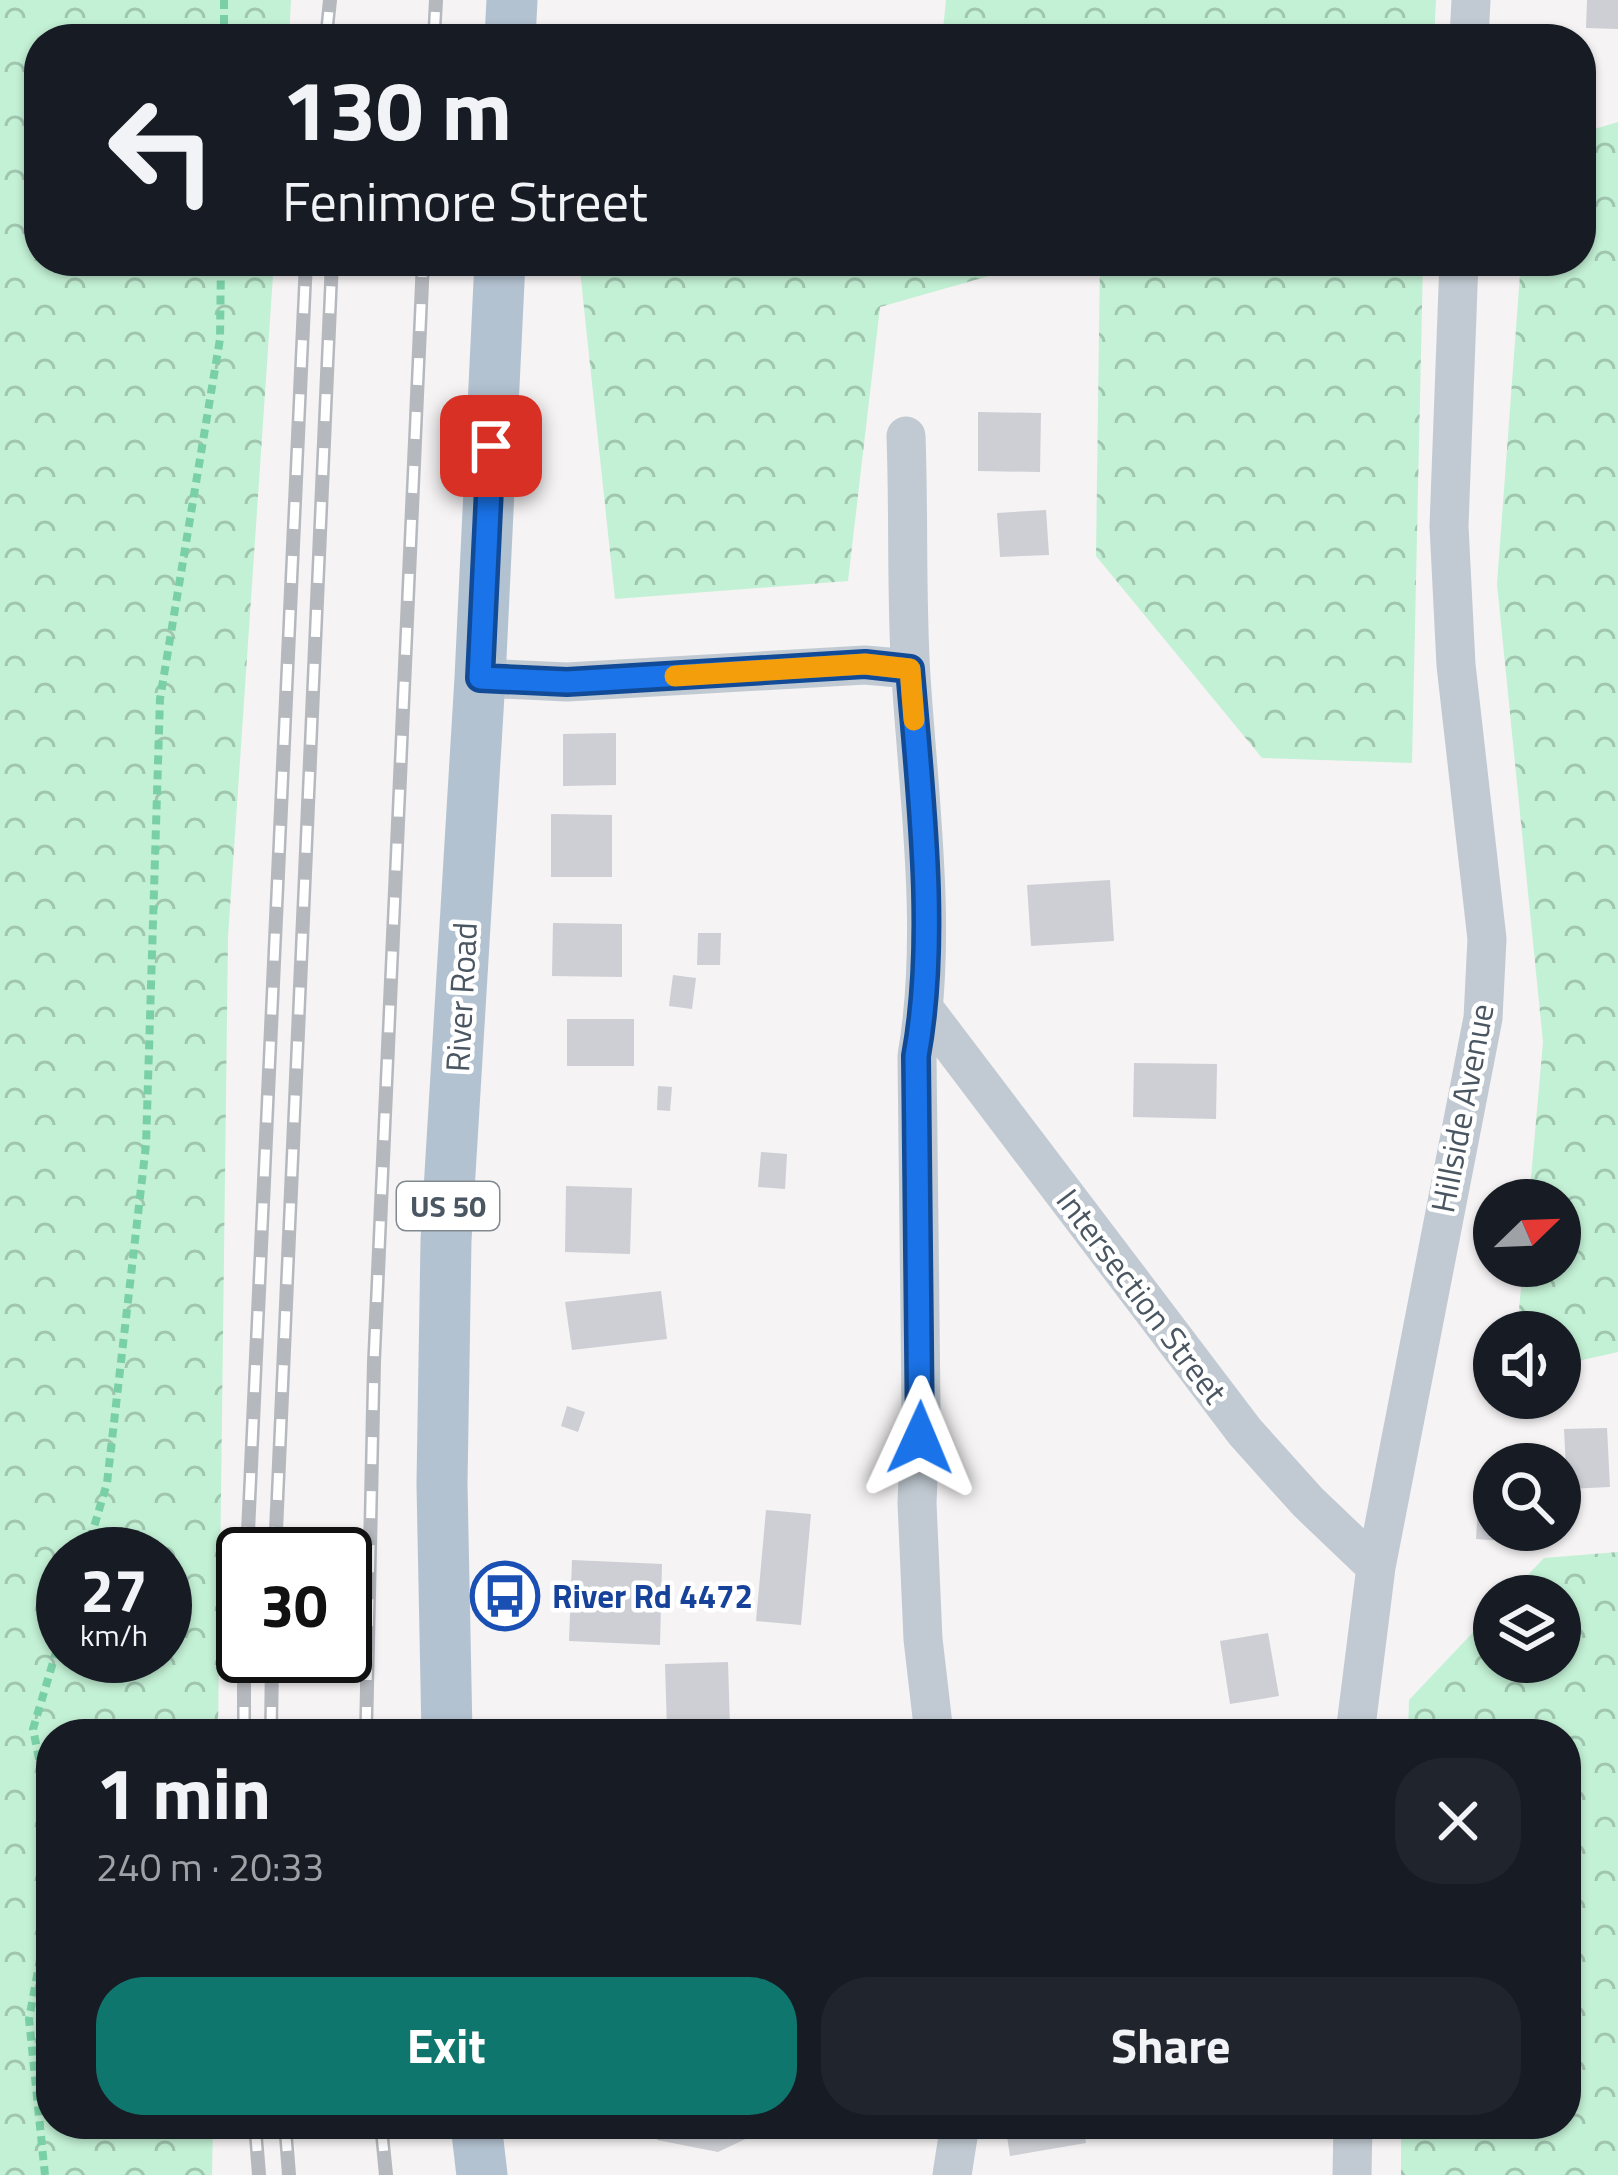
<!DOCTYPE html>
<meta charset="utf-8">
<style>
:root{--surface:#171b24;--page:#20242c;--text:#f1f3f6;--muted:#9ea1a6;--accent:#0f766e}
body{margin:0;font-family:"Titillium Web",sans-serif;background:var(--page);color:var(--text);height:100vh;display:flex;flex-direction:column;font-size:45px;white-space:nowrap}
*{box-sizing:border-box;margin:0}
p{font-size:39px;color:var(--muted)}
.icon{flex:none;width:66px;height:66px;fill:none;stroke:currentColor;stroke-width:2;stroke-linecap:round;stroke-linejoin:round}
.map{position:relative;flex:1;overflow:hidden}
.drawer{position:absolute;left:36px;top:1719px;width:1545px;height:420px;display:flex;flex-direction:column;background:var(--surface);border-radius:48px;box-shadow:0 3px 9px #0004}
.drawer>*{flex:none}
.top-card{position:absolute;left:24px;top:24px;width:1572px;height:252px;border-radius:48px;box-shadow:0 3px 9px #0004;background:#171b24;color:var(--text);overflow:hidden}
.needle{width:78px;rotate:67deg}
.buttons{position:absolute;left:1473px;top:1179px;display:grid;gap:24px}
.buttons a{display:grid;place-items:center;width:108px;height:108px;border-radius:50%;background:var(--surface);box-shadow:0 3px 9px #0004;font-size:60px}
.speed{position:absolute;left:36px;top:1527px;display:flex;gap:24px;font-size:60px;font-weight:700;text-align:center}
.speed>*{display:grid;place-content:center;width:156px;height:156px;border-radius:50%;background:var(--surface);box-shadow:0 3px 9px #0004;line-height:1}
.speed small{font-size:30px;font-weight:400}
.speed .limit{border:6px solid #111;border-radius:18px;background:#fff;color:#111}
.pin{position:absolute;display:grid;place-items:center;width:102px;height:102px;color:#fff;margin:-51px;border-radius:24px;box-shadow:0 6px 18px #0006}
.me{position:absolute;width:132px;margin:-66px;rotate:1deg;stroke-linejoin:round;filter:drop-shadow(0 0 9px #0008)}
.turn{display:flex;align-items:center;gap:42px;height:252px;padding:0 60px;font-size:54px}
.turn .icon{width:156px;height:156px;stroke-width:2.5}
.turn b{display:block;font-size:84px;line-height:102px}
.round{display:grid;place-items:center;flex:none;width:126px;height:126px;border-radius:48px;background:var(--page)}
.head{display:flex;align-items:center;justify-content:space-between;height:204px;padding:0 60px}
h1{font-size:72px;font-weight:700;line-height:90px}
.action{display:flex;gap:24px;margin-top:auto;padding:24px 60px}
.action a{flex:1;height:138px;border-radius:48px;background:var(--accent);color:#fff;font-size:48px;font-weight:700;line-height:138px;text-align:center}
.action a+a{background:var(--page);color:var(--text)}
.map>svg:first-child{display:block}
</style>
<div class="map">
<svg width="1618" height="2175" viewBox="0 0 1618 2175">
<defs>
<pattern id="forest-crowns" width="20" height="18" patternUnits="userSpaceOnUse" patternTransform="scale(3)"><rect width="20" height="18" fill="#c3f1d5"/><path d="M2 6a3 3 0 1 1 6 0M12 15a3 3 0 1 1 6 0" fill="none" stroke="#a0c6b0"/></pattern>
</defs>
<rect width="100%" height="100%" fill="#f5f3f3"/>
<path fill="url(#forest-crowns)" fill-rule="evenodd" d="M0,0H291L289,39H39V261H274L228,937L218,1734H51V2124H213L212,2175H0ZM165,1554V1656H63V1554Z
M946,0H1436L1434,39H942Z
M1618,122V1352L1560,1365V1332H1517L1523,1266H1560V1200H1529L1543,1042L1497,584L1521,261H1581V133Z
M579,261H1042L880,307L848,581L615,599Z
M1100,261H1423L1412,763L1262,758L1096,556Z
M1618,1552V2175H1401V2124H1566V1734H1408L1409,1700L1494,1610V1662H1560V1596H1508L1544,1558Z"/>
<path fill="#cdcfd5" d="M1587,0H1618V29L1586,28Z
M978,412L1041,413L1040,472L978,471Z
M1046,510L1049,555L1000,557L997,513Z
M616,733V785L563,786V734Z
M551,814L612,815V877H551Z
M1110,880L1114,941L1031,946L1027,885Z
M553,923L622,924V977L552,976Z
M698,933H721L720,965H697Z
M673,975L696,978L692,1009L669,1006Z
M567,1019H634V1066H567Z
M1134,1063L1217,1064L1216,1119L1133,1117Z
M658,1086L672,1087L670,1111L657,1110Z
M761,1152L787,1154L785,1189L758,1187Z
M566,1186L632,1188L630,1254L565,1252Z
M661,1291L667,1339L572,1350L565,1302Z
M567,1406L585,1412L578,1432L561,1426Z
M1607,1428L1610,1487L1567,1489L1564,1429Z
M1478,1502L1494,1503V1530H1517L1516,1542L1476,1539Z
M766,1510L811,1514L801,1625L756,1621Z
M572,1560L662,1564L660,1645L569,1641Z
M1268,1633L1279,1696L1230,1704L1220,1641Z
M728,1662L730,1727L667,1729L665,1664Z
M657,2124H777L718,2152L657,2140Z
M1005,2124H1083L1086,2143L1010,2156Z"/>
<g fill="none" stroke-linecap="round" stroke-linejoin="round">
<path stroke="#7ad0a6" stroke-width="8" stroke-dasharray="9 6" stroke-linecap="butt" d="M224,39V0
M86,1554L107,1483L146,1145L160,699L220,339L221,261
M51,1818L33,1729L63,1629
M45,2175L29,2019L51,1900"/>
<path stroke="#c1cad2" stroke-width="39" d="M1469,39L1471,0
M906,436C909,516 906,598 911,677C919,800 938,934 917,1056L921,1406L917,1503L923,1639L934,1734
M480,678L567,682L865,665L910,669
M925,1010L1245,1432L1308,1502L1376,1567
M1355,1734L1376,1567L1483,1018L1487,939L1456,665L1449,526L1459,261
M952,2175L960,2124
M1352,2175L1353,2124"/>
<path stroke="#b3c2d1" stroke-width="51" d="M510,39L512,0
M447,1734L442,1484L446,1240L480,678L500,261
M476,2124L482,2175"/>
<defs>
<path id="rail" d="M326,39L330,0
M434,39L436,0
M247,1554L306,261
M275,1554L332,261
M244,1734V1656
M271,1734L272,1656
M366,1734L374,1362L423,261
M255,2124L259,2175
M285,2124L289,2175
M381,2124L386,2175"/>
</defs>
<use href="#rail" stroke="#b5b8bd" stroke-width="14"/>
<use href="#rail" stroke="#fff" stroke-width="9" stroke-dasharray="27" stroke-linecap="butt"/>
</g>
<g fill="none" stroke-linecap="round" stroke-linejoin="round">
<defs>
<path id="route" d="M491,446L480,678L567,682L865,664L910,669C920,790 938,937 916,1056L920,1438"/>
</defs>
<use href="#route" stroke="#114b97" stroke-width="30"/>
<use href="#route" stroke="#1a73e8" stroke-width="21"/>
<path stroke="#f59e0b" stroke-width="21" d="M675,676L865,664L910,669L914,720"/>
</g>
<defs>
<symbol id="bus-ring" viewBox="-11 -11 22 22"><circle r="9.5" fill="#fff" stroke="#1a4fb4" stroke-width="1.5"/><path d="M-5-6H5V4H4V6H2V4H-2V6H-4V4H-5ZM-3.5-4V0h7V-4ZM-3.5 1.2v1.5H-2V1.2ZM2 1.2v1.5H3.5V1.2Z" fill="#1a4fb4"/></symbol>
</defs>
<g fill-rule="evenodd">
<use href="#bus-ring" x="467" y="1558" width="76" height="76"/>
</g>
<g text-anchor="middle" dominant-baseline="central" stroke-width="9" stroke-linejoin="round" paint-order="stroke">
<rect fill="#fff" stroke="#808990" stroke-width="3" x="397" y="1182" width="102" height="48" rx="9"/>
<g font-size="30" font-weight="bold" fill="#4a5661">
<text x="448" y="1206">US 50</text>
</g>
<g font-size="33" fill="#4a5661" stroke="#fff">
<text transform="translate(461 997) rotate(-87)">River Road</text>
<text transform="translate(1462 1108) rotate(-79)">Hillside Avenue</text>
<text transform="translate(1142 1296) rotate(53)">Intersection Street</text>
</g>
<g font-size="33" font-weight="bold" fill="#164399" stroke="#fff" text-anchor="start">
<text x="552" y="1596">River Rd 4472</text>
</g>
</g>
</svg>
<div class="buttons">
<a><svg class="needle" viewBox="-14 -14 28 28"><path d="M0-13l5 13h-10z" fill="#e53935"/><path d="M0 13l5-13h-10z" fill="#9ea1a6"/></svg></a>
<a><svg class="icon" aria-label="sound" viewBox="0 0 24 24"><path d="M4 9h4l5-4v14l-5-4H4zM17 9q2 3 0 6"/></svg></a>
<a><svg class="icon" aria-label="search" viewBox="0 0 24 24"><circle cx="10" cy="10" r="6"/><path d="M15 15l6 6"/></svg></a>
<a><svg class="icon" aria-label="layers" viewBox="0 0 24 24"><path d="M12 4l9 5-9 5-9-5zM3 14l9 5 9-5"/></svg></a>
</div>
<div class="speed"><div>27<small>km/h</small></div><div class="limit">30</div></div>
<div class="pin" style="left:491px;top:446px;background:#d93025"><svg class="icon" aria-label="arrive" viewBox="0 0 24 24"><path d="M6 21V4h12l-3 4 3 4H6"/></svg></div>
<svg class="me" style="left:920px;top:1438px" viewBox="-20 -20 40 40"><path d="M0-17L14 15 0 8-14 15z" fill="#1a73e8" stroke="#fff" stroke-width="4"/></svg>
<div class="top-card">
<div class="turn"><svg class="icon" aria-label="left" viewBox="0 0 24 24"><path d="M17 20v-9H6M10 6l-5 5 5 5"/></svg><div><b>130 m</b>Fenimore Street</div></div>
</div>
<section class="drawer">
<div class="head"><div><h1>1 min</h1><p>240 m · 20:33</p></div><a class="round"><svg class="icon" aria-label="close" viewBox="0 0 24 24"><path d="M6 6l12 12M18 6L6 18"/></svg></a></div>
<div class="action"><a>Exit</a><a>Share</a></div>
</section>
</div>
